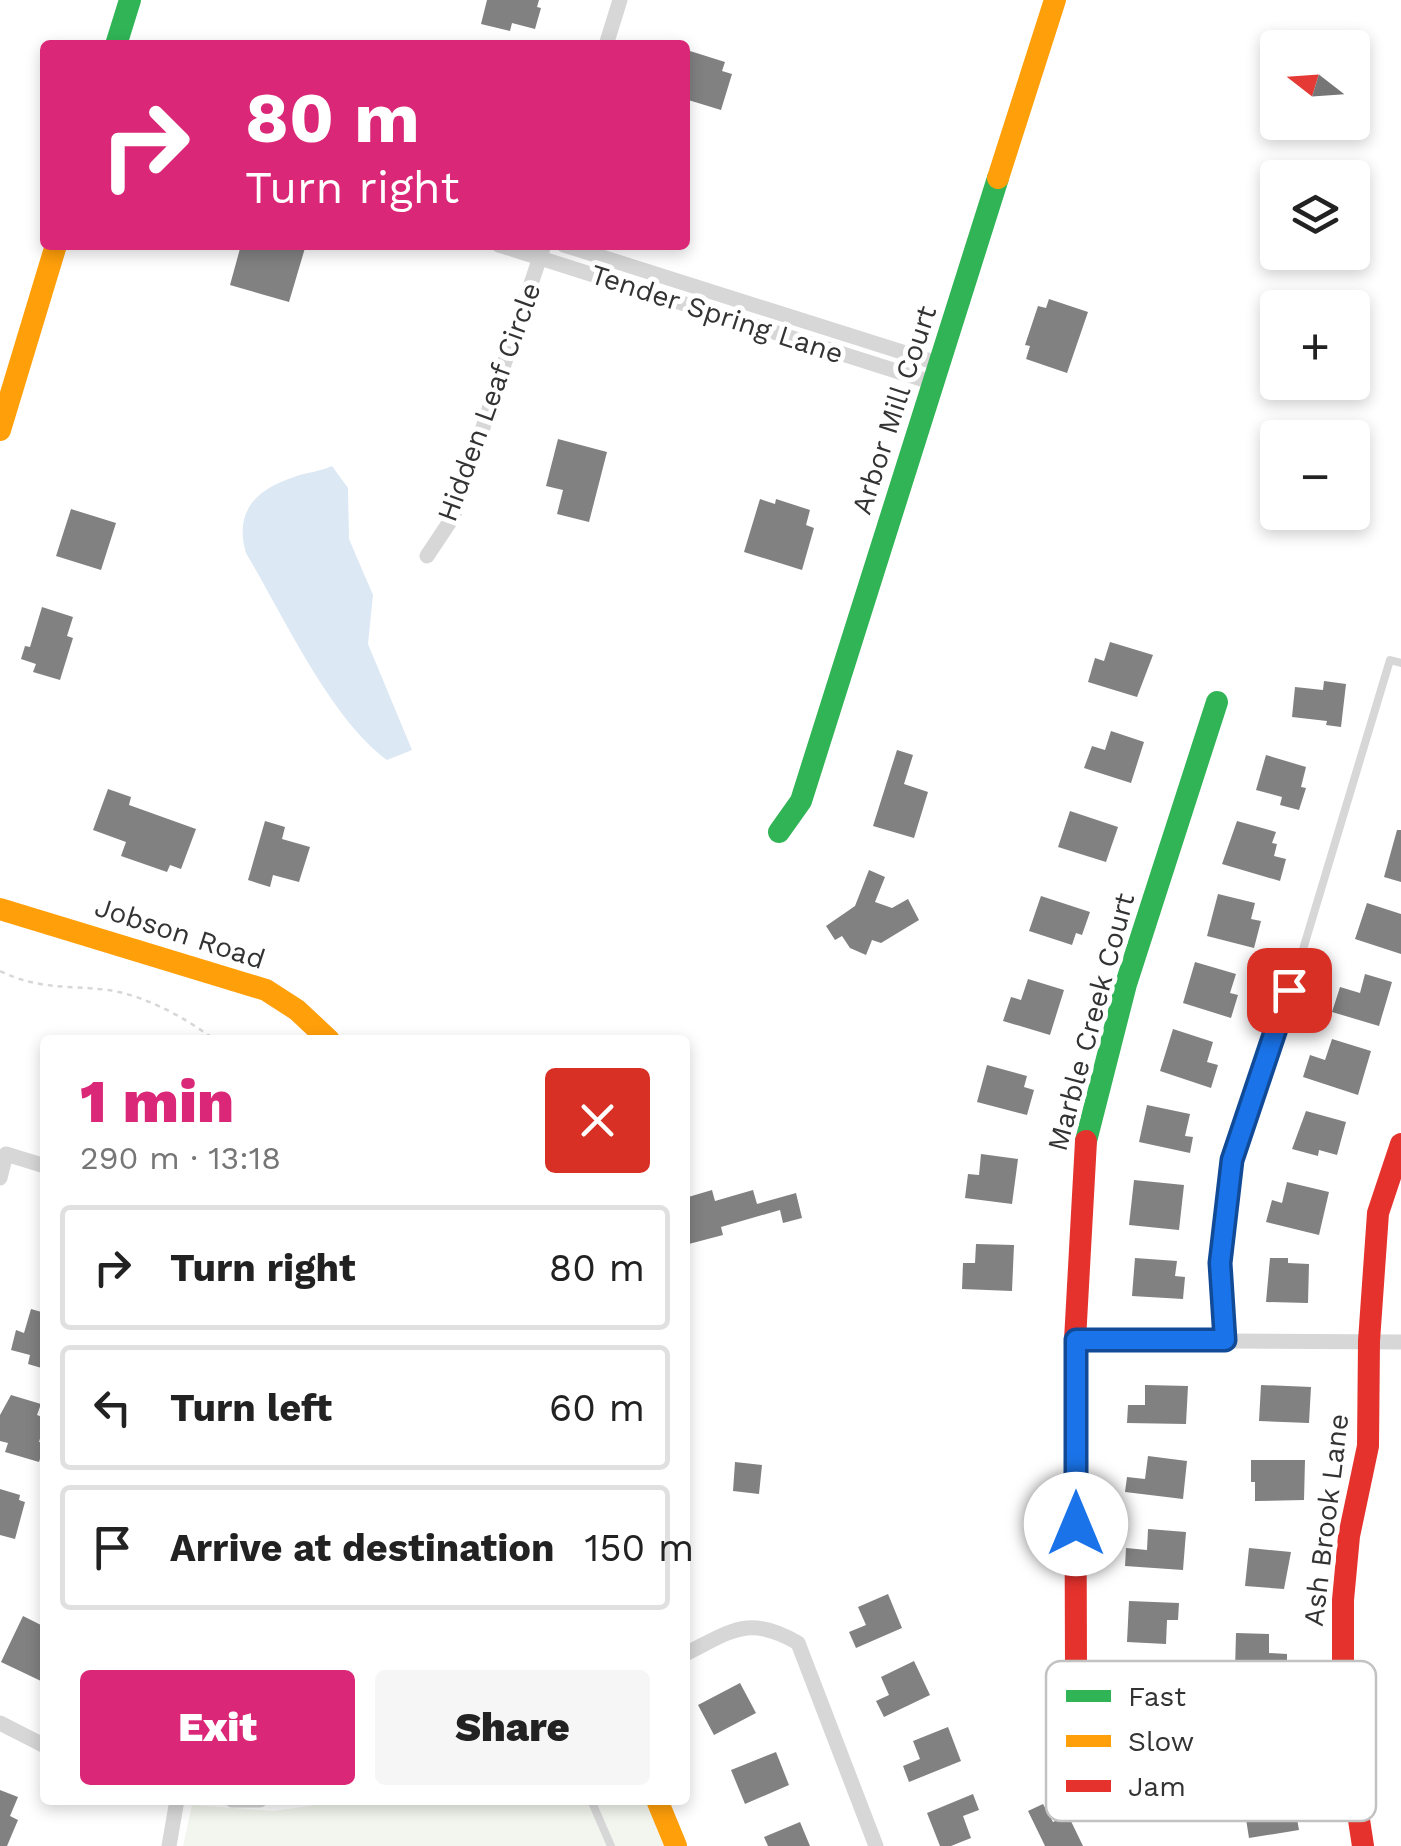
<!DOCTYPE html>
<meta charset="utf-8">
<style>
:root{--surface:#fff;--page:#f6f6f6;--text:#222;--muted:#767676;--line:#e0e0e0;--accent:#db2777}
body{margin:0;font-family:"Work Sans",sans-serif;background:var(--page);color:var(--text);height:100vh;display:flex;flex-direction:column;font-size:38px;white-space:nowrap}
*{box-sizing:border-box;margin:0}
p{font-size:32px;color:var(--muted)}
.icon{flex:none;width:55px;height:55px;fill:none;stroke:currentColor;stroke-width:2;stroke-linecap:round;stroke-linejoin:round}
.map{position:relative;flex:1;overflow:hidden}
.details{position:absolute;left:40px;top:1035px;width:650px;height:770px;display:flex;flex-direction:column;background:var(--surface);border-radius:10px;box-shadow:0 5px 15px #0003}
.details>*{flex:none}
.hud{position:absolute;left:40px;top:40px;width:650px;height:210px;border-radius:10px;box-shadow:0 5px 15px #0003;background:#db2777;color:#fff;overflow:hidden}
.needle{width:65px;rotate:287deg}
.tools{position:absolute;left:1260px;top:30px;display:grid;gap:20px}
.tools a{display:grid;place-items:center;width:110px;height:110px;border-radius:10px;background:var(--surface);box-shadow:0 5px 15px #0003;font-size:50px}
.pin{position:absolute;display:grid;place-items:center;width:85px;height:85px;color:#fff;margin:-42px;border-radius:20px;box-shadow:0 5px 15px #0006}
.me{position:absolute;width:110px;margin:-55px;rotate:0deg;stroke-linejoin:round;filter:drop-shadow(0 0 8px #0008)}
.turn{display:flex;align-items:center;gap:35px;height:210px;padding:0 40px;font-size:45px}
.turn .icon{width:130px;height:130px;stroke-width:2.5}
.turn b{display:block;font-size:70px;line-height:85px}
.round{display:grid;place-items:center;flex:none;width:105px;height:105px;border-radius:10px;background:var(--page)}
.summary{display:flex;align-items:center;justify-content:space-between;height:170px;padding:0 40px}
h1{font-size:60px;font-weight:800;line-height:75px;color:var(--accent)}
.button{display:flex;gap:20px;margin-top:auto;padding:20px 40px}
.button a{flex:1;height:115px;border-radius:10px;background:var(--accent);color:#fff;font-size:40px;font-weight:800;line-height:115px;text-align:center}
.button a+a{background:var(--page);color:var(--text)}
ul{padding:0;list-style:none}
li{display:flex;align-items:center;gap:30px;height:125px;margin:0 20px 15px;padding:0 20px;border:5px solid var(--line);border-radius:10px}
li div{flex:1}
li b{display:block;font-size:38px}
li em{font-style:normal}
.map>svg:first-child{display:block}
</style>
<div class="map">
<svg width="1401" height="1846" viewBox="0 0 1401 1846">
<rect width="100%" height="100%" fill="#fff"/>
<path fill="#f2f6ee" d="M351,1800H645L664,1846H183L192,1805L274,1811Z"/>
<path fill="#dce8f4" d="M332,466L348,488L349,539L373,595L368,644L412,750L387,760C330,718 283,615 246,553C234,512 255,490 294,477C307,472 319,472 332,466Z"/>
<path fill="#818181" d="M487,0H539L537,7L541,8L535,29L512,23L510,31L481,24Z
M690,51L725,62L722,71L732,74L721,110L685,99V66Z
M241,245H295L305,248L289,302L230,285Z
M1049,299L1088,312L1067,373L1026,359L1030,346L1025,345L1038,306L1046,308Z
M558,439L607,452L589,522L557,514L563,490L546,486Z
M760,499L775,504L776,499L810,510L806,525L814,528L802,570L744,552Z
M71,509L116,523L101,570L56,556Z
M42,607L73,617L67,636L73,638L60,680L33,672L36,664L21,659L25,646L30,647Z
M1110,642L1153,655L1137,697L1088,682L1095,658L1104,661Z
M1324,681L1346,684L1341,727L1326,725L1327,721L1292,717L1295,687L1323,690Z
M1111,731L1144,742L1131,783L1084,768L1092,746L1105,750Z
M897,750L913,755L904,784L928,792L914,838L873,826Z
M1266,755L1306,767L1301,787L1306,788L1299,810L1280,805L1282,797L1256,790Z
M108,789L131,797L129,805L196,829L181,869L170,865L167,872L121,856L126,842L93,830Z
M1070,811L1118,827L1106,862L1058,847Z
M265,821L285,827L282,839L310,847L299,882L273,875L270,887L248,880Z
M1237,821L1276,832L1272,843L1277,844L1274,856L1286,859L1280,881L1222,864Z
M1397,830H1401V882L1384,877Z
M869,870L885,877L875,902L892,908L908,899L919,920L881,943L872,940L866,955L850,948L842,936L835,940L826,926L855,906Z
M1218,894L1255,903L1251,919L1261,921L1254,948L1207,936Z
M1041,896L1090,912L1082,935L1076,933L1072,945L1029,931Z
M1367,903L1401,914V954L1355,939Z
M1195,962L1236,974L1230,993L1238,995L1231,1018L1183,1003Z
M1365,974L1392,982L1379,1026L1332,1012L1340,987L1360,993Z
M1028,979L1064,990L1050,1035L1003,1021L1011,997L1021,1000Z
M1173,1029L1213,1042L1207,1062L1218,1065L1211,1088L1160,1071Z
M1332,1039L1371,1051L1358,1095L1303,1077L1310,1055L1325,1060Z
M987,1065L1027,1076L1024,1087L1034,1090L1027,1115L977,1102Z
M1147,1105L1190,1114L1185,1136L1193,1137L1190,1153L1139,1142Z
M1306,1111L1346,1122L1337,1155L1319,1150L1318,1156L1292,1149Z
M981,1154L1018,1159L1012,1204L965,1198L968,1174L979,1175Z
M1134,1180L1184,1185L1179,1230L1129,1225Z
M1287,1182L1329,1192L1319,1235L1266,1222L1272,1200L1282,1203Z
M712,1190L715,1201L753,1190L757,1204L796,1193L802,1218L783,1223L780,1210L721,1227L723,1235L685,1245V1198Z
M976,1244L1014,1245L1012,1291L962,1289L963,1263H975Z
M1135,1258L1177,1261L1175,1276L1185,1277L1183,1299L1132,1296Z
M1270,1258H1288V1263L1309,1264L1308,1303L1266,1302Z
M31,1309L45,1313V1369L28,1364L30,1355L11,1350L16,1330L24,1333Z
M1145,1385L1188,1386L1186,1424L1127,1423L1128,1405H1145Z
M1261,1385L1311,1387L1309,1423L1259,1421Z
M11,1395L41,1404L37,1415L45,1418V1422L39,1442L45,1443L39,1462L5,1452L8,1443L0,1441V1415Z
M1148,1456L1187,1461L1183,1499L1125,1492L1127,1477L1145,1479Z
M1251,1460H1305L1304,1500L1255,1501V1482H1251Z
M735,1462L762,1465L759,1494L733,1491Z
M0,1489L20,1495L19,1500L25,1502L15,1539L0,1535Z
M1148,1529L1186,1532L1183,1570L1125,1566L1126,1548L1147,1550Z
M1249,1548L1291,1552L1284,1589L1245,1586Z
M888,1594L902,1628L856,1648L849,1632L866,1625L858,1607Z
M1129,1601L1179,1603L1178,1620H1167L1166,1644L1127,1642Z
M23,1616L45,1627V1672L41,1681L1,1662Z
M1236,1633L1269,1634V1653L1287,1654V1671L1235,1670Z
M914,1661L930,1695L884,1717L876,1701L889,1695L881,1677Z
M740,1683L756,1713L714,1735L698,1705Z
M948,1727L961,1761L909,1782L903,1766L920,1759L913,1741Z
M776,1752L789,1785L745,1804L731,1770Z
M0,1790L18,1797L10,1816L18,1820L7,1846H0Z
M973,1794L979,1810L963,1816L971,1838L951,1846H940L927,1813Z
M1277,1795L1280,1815L1296,1813L1299,1830L1249,1838L1243,1800Z
M1043,1804L1053,1822L1068,1815L1083,1846H1045L1028,1811Z
M800,1822L810,1846H768L764,1837Z"/>
<g fill="none" stroke-linecap="round" stroke-linejoin="round">
<path stroke="#d7d7d7" stroke-width="2.5" stroke-dasharray="5 5" stroke-linecap="butt" d="M0,971C39,990 67,985 108,990C144,995 186,1018 215,1040"/>
<path stroke="#d7d7d7" stroke-width="8" d="M1225,1340L1219,1263L1232,1160L1301,956L1390,660L1401,663
M591,1800L611,1846"/>
<path stroke="#d7d7d7" stroke-width="15" d="M606,45L620,0
M499,245L934,383
M564,245L940,364
M427,556L453,517L544,245
M0,1178L6,1154L45,1166
M1075,1340L1401,1342
M685,1654C732,1631 748,1614 798,1643L876,1846
M0,1723L45,1746
M232,1800H260
M169,1846L177,1800"/>
<path stroke="#30b455" stroke-width="22" d="M116,45L130,0
M779,832L801,801L998,178
M1086,1141L1126,984L1217,702"/>
<path stroke="#ff9f0a" stroke-width="22" d="M998,178L1055,0
M0,430L56,245
M0,909L266,990L297,1010L329,1040
M657,1800L676,1846"/>
<path stroke="#e5322d" stroke-width="22" d="M1061,1723L1076,1671L1075,1340L1086,1141
M1363,1846L1343,1715V1600L1349,1536L1368,1446L1369,1341L1378,1213L1401,1144"/>
</g>
<g fill="none" stroke-linecap="round" stroke-linejoin="round">
<defs>
<path id="route" d="M1076,1524V1340H1225L1220,1263L1232,1160L1289,990"/>
</defs>
<use href="#route" stroke="#114b97" stroke-width="25"/>
<use href="#route" stroke="#1a73e8" stroke-width="18"/>
</g>
<g text-anchor="middle" dominant-baseline="central" stroke-width="10" stroke-linejoin="round" paint-order="stroke">
<g font-size="28" fill="#333" stroke="#fff">
<text transform="translate(717 314) rotate(18)">Tender Spring Lane</text>
<text transform="translate(489 402) rotate(-70)">Hidden Leaf Circle</text>
<text transform="translate(894 410) rotate(-72)">Arbor Mill Court</text>
<text transform="translate(180 933) rotate(18)">Jobson Road</text>
<text transform="translate(1091 1022) rotate(-75)">Marble Creek Court</text>
<text transform="translate(1326 1520) rotate(-83)">Ash Brook Lane</text>
</g>
</g>
<rect x="1046" y="1661" width="330" height="160" rx="15" fill="#fff" stroke="#c2c2c2" stroke-width="2.5"/>
<rect x="1066" y="1690" width="45" height="12" fill="#30b455"/>
<rect x="1066" y="1735" width="45" height="12" fill="#ff9f0a"/>
<rect x="1066" y="1780" width="45" height="12" fill="#e5322d"/>
<g font-size="28" fill="#333">
<text x="1128" y="1706">Fast</text>
<text x="1128" y="1751">Slow</text>
<text x="1128" y="1796">Jam</text>
</g>
</svg>
<div class="tools">
<a><svg class="needle" viewBox="-14 -14 28 28"><path d="M0-13l5 13h-10z" fill="#e53935"/><path d="M0 13l5-13h-10z" fill="#767676"/></svg></a>
<a><svg class="icon" aria-label="layers" viewBox="0 0 24 24"><path d="M12 4l9 5-9 5-9-5zM3 14l9 5 9-5"/></svg></a>
<a>+</a>
<a>−</a>
</div>
<div class="pin" style="left:1289px;top:990px;background:#d93025"><svg class="icon" aria-label="arrive" viewBox="0 0 24 24"><path d="M6 21V4h12l-3 4 3 4H6"/></svg></div>
<svg class="me" style="left:1076px;top:1524px" viewBox="-20 -20 40 40"><circle r="19" fill="#fff"/><path d="M0-13L10 11 0 6-10 11z" fill="#1a73e8"/></svg>
<div class="hud">
<div class="turn"><svg class="icon" aria-label="right" viewBox="0 0 24 24"><path d="M7 20v-9h11M14 6l5 5-5 5"/></svg><div><b>80 m</b>Turn right</div></div>
</div>
<section class="details">
<div class="summary"><div><h1>1 min</h1><p>290 m · 13:18</p></div><a class="round" style="background:#d93025;color:#fff"><svg class="icon" aria-label="close" viewBox="0 0 24 24"><path d="M6 6l12 12M18 6L6 18"/></svg></a></div>
<ul>
<li><svg class="icon" aria-label="right" viewBox="0 0 24 24"><path d="M7 20v-9h11M14 6l5 5-5 5"/></svg><div><b>Turn right</b></div><em>80 m</em></li>
<li><svg class="icon" aria-label="left" viewBox="0 0 24 24"><path d="M17 20v-9H6M10 6l-5 5 5 5"/></svg><div><b>Turn left</b></div><em>60 m</em></li>
<li><svg class="icon" aria-label="arrive" viewBox="0 0 24 24"><path d="M6 21V4h12l-3 4 3 4H6"/></svg><div><b>Arrive at destination</b></div><em>150 m</em></li>
</ul>
<div class="button"><a>Exit</a><a>Share</a></div>
</section>
</div>
